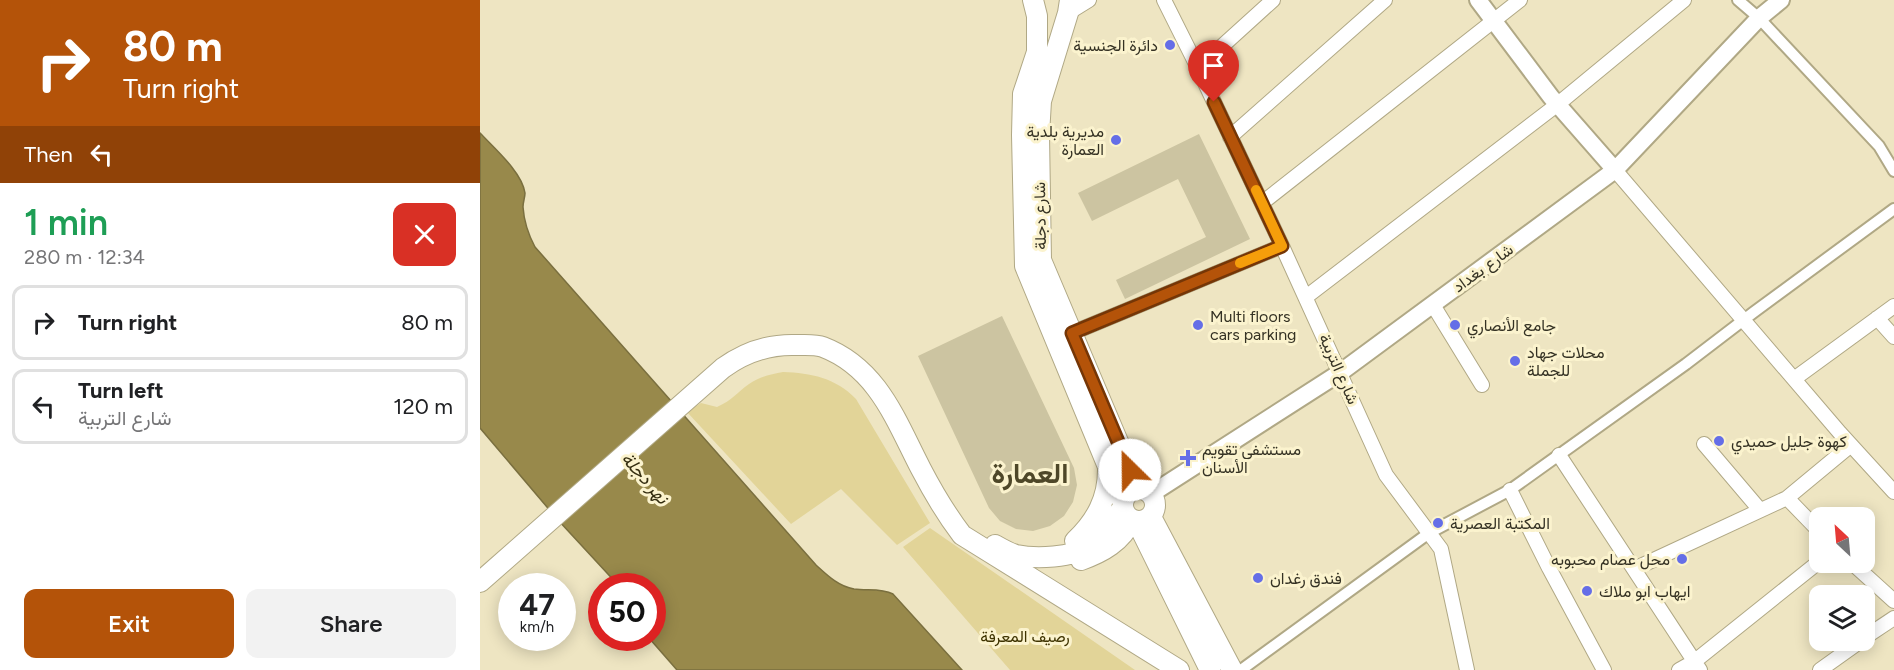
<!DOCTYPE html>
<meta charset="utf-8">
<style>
:root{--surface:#fff;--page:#f2f2f2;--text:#202124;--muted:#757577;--line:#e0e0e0;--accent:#b45309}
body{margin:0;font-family:Figtree,Vazirmatn,sans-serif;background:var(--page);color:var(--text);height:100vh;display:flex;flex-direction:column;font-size:22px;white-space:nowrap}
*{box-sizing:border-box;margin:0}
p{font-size:20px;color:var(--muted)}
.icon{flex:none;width:33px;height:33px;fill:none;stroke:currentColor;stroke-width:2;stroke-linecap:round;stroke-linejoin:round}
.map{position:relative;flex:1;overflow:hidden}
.drawer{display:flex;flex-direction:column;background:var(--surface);width:480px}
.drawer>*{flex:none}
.top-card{background:#b45309;color:#fff;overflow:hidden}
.needle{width:39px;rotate:334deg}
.controls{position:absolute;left:1329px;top:507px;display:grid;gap:12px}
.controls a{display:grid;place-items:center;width:66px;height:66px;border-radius:12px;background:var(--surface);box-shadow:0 3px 15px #0003;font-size:30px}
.speed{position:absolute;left:18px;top:573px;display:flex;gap:12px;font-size:30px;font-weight:700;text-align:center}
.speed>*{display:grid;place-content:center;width:78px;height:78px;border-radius:50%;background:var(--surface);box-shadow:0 3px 15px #0003;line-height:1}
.speed small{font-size:15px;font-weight:400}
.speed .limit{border:9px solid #d22;background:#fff;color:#111}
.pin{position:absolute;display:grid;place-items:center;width:51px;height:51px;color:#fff;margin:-62px -26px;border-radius:50% 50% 50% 0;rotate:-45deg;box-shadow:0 0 6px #0007}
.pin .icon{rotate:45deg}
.me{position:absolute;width:66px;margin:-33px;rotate:337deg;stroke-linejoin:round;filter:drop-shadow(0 0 4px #0008)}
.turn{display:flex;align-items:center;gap:21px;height:126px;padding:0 24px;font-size:27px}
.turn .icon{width:78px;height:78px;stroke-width:2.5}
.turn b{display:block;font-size:42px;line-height:51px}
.then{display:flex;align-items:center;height:57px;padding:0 24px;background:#0003;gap:12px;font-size:22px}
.round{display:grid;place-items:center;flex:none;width:63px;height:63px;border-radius:12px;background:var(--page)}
.head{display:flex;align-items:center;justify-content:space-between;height:102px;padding:0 24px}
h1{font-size:36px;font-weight:600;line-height:45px;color:#1e9e55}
.action{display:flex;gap:12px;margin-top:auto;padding:12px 24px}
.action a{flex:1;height:69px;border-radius:12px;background:var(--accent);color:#fff;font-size:24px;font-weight:600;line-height:69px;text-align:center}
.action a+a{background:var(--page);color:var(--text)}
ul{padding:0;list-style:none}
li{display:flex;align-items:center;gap:18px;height:75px;margin:0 12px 9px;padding:0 12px;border:3px solid var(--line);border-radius:12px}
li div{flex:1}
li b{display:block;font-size:22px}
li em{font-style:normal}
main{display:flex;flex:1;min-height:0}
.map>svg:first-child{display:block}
</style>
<main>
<section class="drawer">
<div class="top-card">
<div class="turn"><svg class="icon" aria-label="right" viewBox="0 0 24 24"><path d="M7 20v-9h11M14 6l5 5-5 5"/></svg><div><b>80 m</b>Turn right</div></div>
<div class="then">Then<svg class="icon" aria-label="left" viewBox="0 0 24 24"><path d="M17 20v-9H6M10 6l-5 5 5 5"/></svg></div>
</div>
<div class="head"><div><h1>1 min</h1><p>280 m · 12:34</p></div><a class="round" style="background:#d93025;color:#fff"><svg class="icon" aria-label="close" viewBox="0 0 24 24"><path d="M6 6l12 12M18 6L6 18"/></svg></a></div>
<ul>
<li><svg class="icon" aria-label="right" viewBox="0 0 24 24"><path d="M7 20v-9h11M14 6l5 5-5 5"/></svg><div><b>Turn right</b></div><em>80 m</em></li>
<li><svg class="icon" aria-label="left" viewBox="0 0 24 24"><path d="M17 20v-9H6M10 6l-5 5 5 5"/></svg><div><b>Turn left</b><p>شارع التربية</p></div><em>120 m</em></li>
</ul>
<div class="action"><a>Exit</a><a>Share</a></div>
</section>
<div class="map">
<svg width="1414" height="670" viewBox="0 0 1414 670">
<rect width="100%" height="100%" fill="#eee5c2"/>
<path fill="#e2d498" d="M303,372C331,373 356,378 376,399L450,523L417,545L361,489L311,524L207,412L221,403L237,407C253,400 256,393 269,384C279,377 291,374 303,372Z
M450,528L655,670H530L423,547Z"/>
<path fill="#98894b" stroke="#7a6f3f" stroke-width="1.5" d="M0,133C14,148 42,172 45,193C45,197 43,202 43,207C44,222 48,234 55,247L336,565C347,575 358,586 374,589C387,591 401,588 413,594L482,670H197L169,638H172L173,633L176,628L173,624L172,586H139L78,520L0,428Z"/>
<path fill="#ccc4a1" d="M719,134L770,239L645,299L636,280L726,237L698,179L612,221L598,193Z
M522,316L594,468L597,485L593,502L584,516L570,526L553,531L536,529L520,521L509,508L438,356Z"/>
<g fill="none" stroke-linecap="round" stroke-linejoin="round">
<defs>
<path id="pedestrian" d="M1258,0L1279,18L1399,146L1414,171
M761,670L949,533L1030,490L1206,364L1274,312L1414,209"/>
<path id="minor" d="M684,0L718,68L802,246L906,475L961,549L987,670
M588,13L609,0
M718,68L793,0
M750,137L905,0
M1135,170L1360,433L1414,492
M782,203L1040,0
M826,297L1078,104L1204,0
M953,305L1002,385
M1397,318L1414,337
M592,333L802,246
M1314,379L1414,306
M1224,444L1280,510
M1079,455L1220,670
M1030,490L1069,568L1124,670
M1307,498L1340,532
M1371,562L1414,601
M1154,569L1307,498L1371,445
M1384,638L1414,618
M1199,670L1215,661L1340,561
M1340,670L1382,640"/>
<path id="tertiary" d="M998,0L1071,97L1135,170
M671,494L861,372L1135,170L1279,18L1301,0"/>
<path id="secondary" d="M553,0L557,16V52L543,94L542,135L545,266L643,503
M590,0L588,13L561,101L559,135L561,260L658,489
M643 505a16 16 0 1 1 32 0a16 16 0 1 1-32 0Z
M671,517L752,670
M657,522L730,670
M595,541C616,521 628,499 628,470
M515,545C522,549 529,553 536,555C555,559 593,558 609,546C622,535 632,520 643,508
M601,560C623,552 641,542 652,520
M0,582L243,368C264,353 289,344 316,345C324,345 335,344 343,347C398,368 416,421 441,469C453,492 466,514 482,535L699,670"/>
</defs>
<use href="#pedestrian" stroke="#b0a885" stroke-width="14"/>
<use href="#minor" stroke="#b0a885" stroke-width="16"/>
<use href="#tertiary" stroke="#b0a885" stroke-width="20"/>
<use href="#secondary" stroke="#b0a885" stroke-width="22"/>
<use href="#pedestrian" stroke="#fff" stroke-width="10"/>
<use href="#minor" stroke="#fff" stroke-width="14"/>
<use href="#tertiary" stroke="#fff" stroke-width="16"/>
<use href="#secondary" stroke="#fff" stroke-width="20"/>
</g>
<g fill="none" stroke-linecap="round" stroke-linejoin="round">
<defs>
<path id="route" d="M650,470L592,333L802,246L734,102"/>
</defs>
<use href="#route" stroke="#753606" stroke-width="15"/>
<use href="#route" stroke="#b45309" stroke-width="10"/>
<path stroke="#f59e0b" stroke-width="10" d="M760,263L802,246L776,190"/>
</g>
<g fill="#656ee7" stroke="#fbf3ce" stroke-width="2">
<circle cx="690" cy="45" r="6"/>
<circle cx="636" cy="140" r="6"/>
<circle cx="718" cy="325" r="6"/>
<circle cx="975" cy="325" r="6"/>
<circle cx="1035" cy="361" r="6"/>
<circle cx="1239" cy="441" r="6"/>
<path d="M705 449h6v6h6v6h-6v6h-6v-6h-6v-6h6z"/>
<circle cx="958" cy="523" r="6"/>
<circle cx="1202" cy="559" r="6"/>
<circle cx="778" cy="578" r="6"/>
<circle cx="1107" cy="591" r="6"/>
</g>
<g text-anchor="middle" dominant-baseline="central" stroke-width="6" stroke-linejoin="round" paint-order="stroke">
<g font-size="16" fill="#353224" stroke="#fbf3ce" text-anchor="start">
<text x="678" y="45" text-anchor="end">دائرة الجنسية</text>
<text x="624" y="131" text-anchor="end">مديرية بلدية<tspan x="624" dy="18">العمارة</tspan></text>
<text x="730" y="316">Multi floors<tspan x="730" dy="18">cars parking</tspan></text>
<text x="987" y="325">جامع الأنصاري</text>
<text x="1047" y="352">محلات جهاد<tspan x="1047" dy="18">للجملة</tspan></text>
<text x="1251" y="441">كهوة جليل حميدي</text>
<text x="722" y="449">مستشفى تقويم<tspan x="722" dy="18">الأسنان</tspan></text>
<text x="970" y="523">المكتبة العصرية</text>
<text x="1190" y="559" text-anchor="end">محل عصام محبوبه</text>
<text x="790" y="578">فندق رغدان</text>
<text x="1119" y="591">ايهاب ابو ملاك</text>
</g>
<g font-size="16" fill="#353224" stroke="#fbf3ce">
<text transform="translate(560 216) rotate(-91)">شارع دجلة</text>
<text transform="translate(1003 268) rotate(-36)">شارع بغداد</text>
<text transform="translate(859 369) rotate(66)">شارع التربية</text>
</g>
<g font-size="16" fill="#3e3300" stroke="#fbf3ce">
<text x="545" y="636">رصيف المعرفة</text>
</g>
<g font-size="18" font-style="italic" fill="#342d10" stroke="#fbf3ce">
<text transform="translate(165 478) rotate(49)">نهر دجلة</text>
</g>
<g font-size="28" font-weight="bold" fill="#4e4728" stroke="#fbf3ce">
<text x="550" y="473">العمارة</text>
</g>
</g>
</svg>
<div class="controls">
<a><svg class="needle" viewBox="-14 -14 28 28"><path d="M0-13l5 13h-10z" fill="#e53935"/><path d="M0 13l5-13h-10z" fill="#757577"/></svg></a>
<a><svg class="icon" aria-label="layers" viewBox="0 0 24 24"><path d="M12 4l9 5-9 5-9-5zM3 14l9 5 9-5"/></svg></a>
</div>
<div class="speed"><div>47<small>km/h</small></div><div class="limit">50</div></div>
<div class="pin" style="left:734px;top:102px;background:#d93025"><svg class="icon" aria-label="arrive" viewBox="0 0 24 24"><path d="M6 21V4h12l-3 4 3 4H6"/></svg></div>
<svg class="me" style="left:650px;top:470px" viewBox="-20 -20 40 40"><circle r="19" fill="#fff"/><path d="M0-13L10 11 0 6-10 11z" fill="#b45309"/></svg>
</div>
</main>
